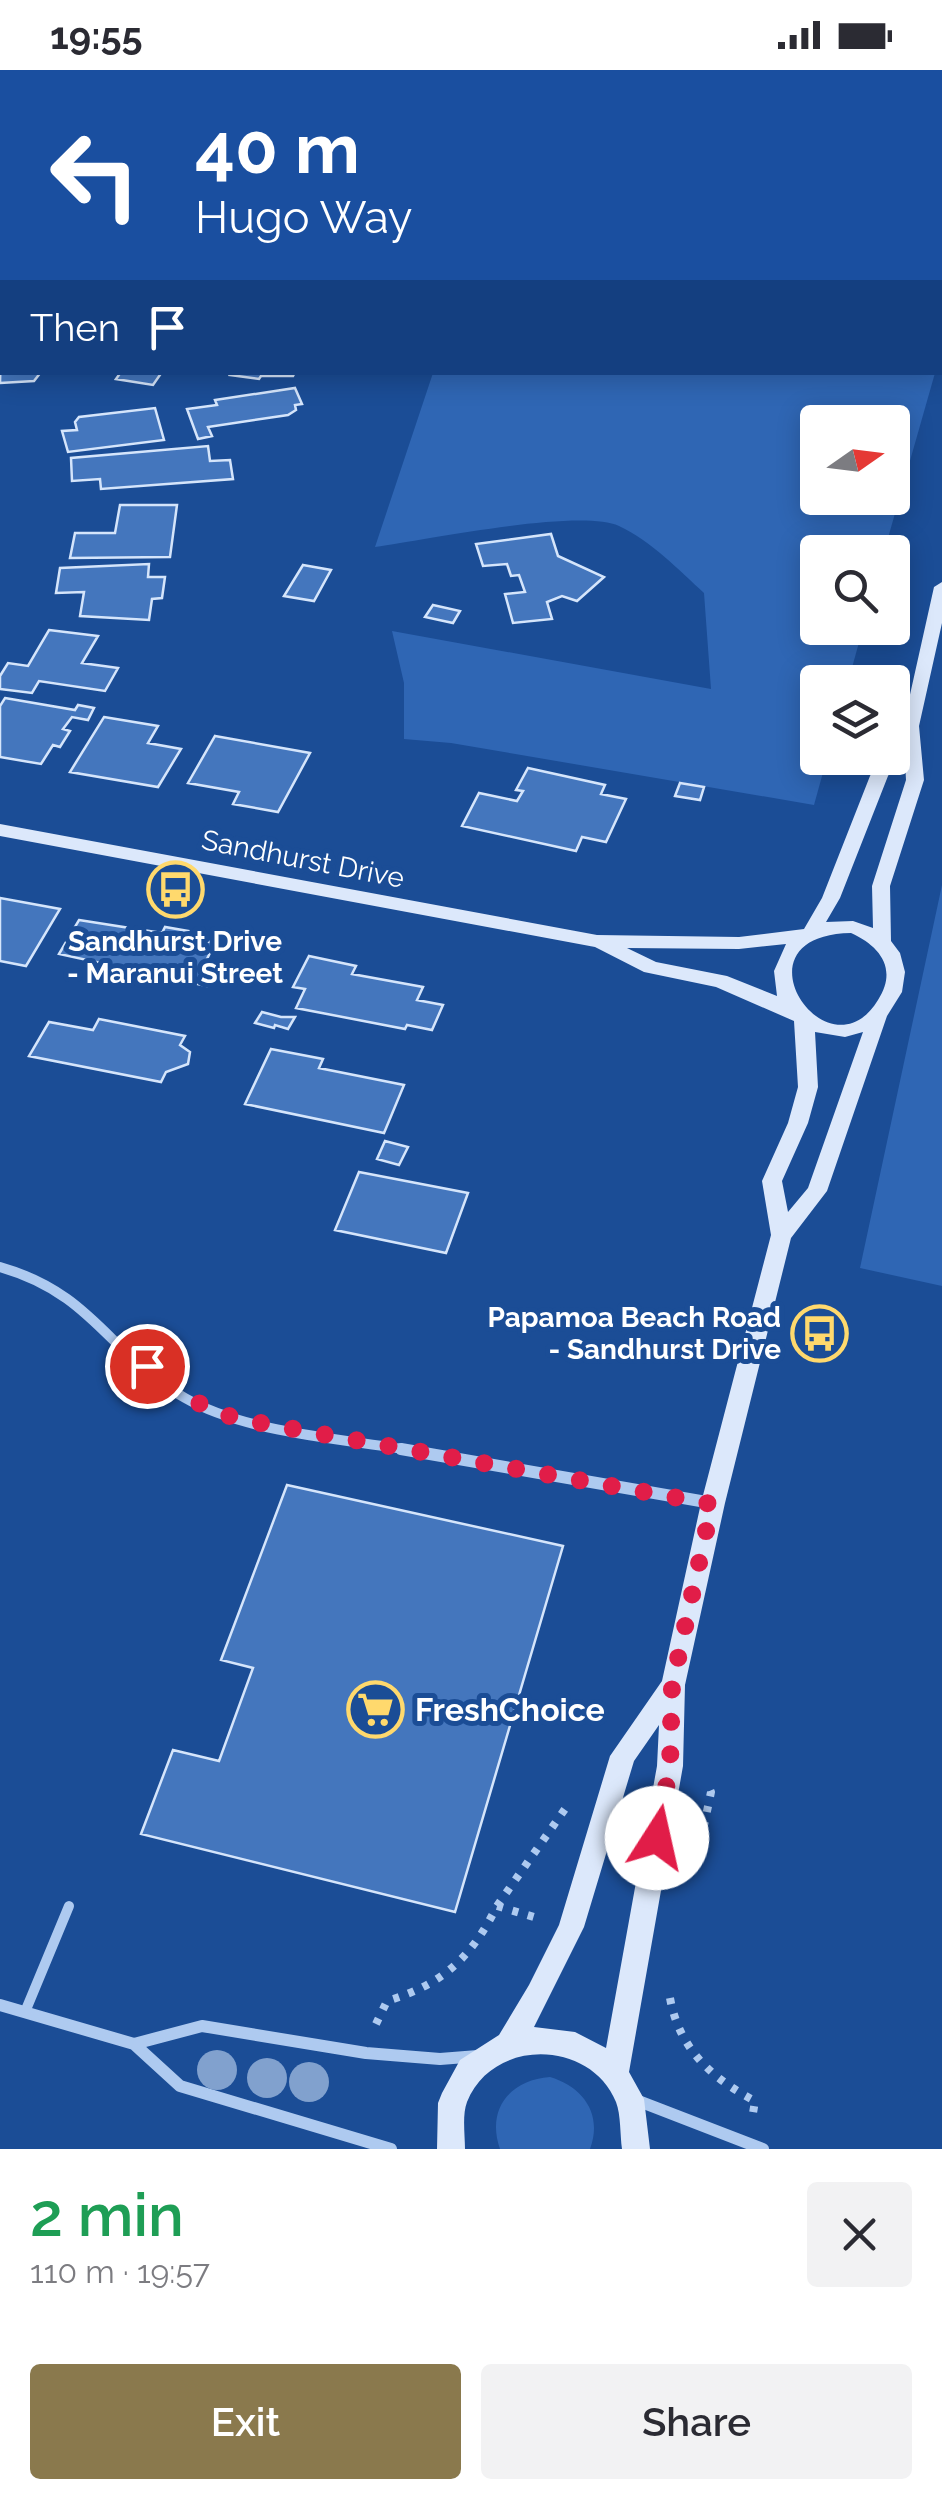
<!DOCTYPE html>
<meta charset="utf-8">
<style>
:root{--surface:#fff;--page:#f2f2f3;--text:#2b2b33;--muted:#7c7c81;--accent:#8a794d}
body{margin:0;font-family:Raleway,sans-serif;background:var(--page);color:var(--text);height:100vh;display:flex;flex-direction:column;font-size:38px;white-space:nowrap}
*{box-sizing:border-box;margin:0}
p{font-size:32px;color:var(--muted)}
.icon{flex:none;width:55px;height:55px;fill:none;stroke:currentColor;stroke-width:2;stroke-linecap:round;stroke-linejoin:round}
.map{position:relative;height:2079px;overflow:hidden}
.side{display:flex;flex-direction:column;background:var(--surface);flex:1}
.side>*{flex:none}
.guide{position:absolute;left:0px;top:0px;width:942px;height:305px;box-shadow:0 5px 25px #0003;background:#1a4fa0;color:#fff;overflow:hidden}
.needle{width:65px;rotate:76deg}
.buttons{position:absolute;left:800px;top:335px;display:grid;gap:20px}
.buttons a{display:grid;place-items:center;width:110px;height:110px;border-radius:10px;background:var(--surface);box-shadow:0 5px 25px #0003;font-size:50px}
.pin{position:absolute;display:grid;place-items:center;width:85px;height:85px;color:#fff;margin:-42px;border:5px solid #fff;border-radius:50%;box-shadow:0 2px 10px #0007}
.me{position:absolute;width:110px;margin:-55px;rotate:10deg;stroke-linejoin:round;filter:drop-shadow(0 0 8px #0008)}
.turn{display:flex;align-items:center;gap:35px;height:210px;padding:0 30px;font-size:45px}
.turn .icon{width:130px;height:130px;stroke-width:2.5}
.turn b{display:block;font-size:70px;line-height:85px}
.then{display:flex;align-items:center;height:95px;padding:0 30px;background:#0003;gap:20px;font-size:38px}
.round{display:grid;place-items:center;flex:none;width:105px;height:105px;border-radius:10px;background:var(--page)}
.summary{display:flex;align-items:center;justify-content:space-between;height:170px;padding:0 30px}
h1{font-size:60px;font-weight:600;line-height:75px;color:#1e9e55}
.action{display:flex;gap:20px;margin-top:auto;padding:20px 30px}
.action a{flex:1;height:115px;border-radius:10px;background:var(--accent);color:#fff;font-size:40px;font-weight:600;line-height:115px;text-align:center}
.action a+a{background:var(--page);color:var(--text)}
.status{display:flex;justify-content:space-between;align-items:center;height:70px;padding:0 50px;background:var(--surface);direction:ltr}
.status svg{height:28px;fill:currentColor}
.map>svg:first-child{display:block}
</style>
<div class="status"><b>19:55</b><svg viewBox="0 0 49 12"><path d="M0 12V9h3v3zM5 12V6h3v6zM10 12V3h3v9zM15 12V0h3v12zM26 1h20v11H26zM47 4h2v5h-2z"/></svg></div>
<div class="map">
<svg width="942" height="2079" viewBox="0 0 942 2079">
<rect width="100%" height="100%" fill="#1b4d96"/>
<path fill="#2f66b4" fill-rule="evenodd" d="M612,0H942L940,283V2Z
M433,303H935L884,482H818V558H863L848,612H818V688H827L814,735L451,673L404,669V613L392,561L711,619L704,523C679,500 651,471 619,456C579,438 426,470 375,477ZM892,352V428H818V352Z
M942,815V1216L860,1198Z
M550,2007C583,2017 603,2044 590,2079H500C486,2039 510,2010 550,2007Z"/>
<path fill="#4476bd" stroke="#d5e5fb" stroke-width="2.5" d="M2,240V302H41L34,311L0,313Z
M121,302H162L153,315L116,309Z
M232,302H295L293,306H261L259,309L230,305Z
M295,318L302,334L295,335L296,340L288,345L208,357L212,366L198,369L187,339L217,335L215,330Z
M155,338L164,370L68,382L62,361L77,360L75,352L79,347Z
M208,376L210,391L230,390L233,409L101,419L100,409L72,411L71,388Z
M120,435H177L170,487L70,488L75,463H115Z
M551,464L558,486L604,507L577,531L562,526L547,532L552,549L513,553L505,524L525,522L519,505L511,506L507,494L483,496L476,474Z
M149,494L148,507H165L162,528L152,529L149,550L80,546L84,522L56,523L60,498Z
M303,495L331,500L314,531L284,526Z
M433,535L460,541L453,553L425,547Z
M49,560L98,566L82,593L118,598L105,621L39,611L32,623L0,619V606L8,593L28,596Z
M5,628L75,640L78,635L94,638L88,650L72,647L63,659L70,661L60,677L53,675L41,694L0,687V636Z
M104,647L158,656L148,673L181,679L158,717L70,702Z
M215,666L310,683L278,742L233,734L239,722L188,713Z
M528,698L605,715L601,724L626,729L606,772L582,767L576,781L462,756L479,723L517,731L523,721L516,720Z
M680,713L704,717L700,730L675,726Z
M0,828L60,839L26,896L0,891Z
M79,850L162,863L165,857L188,861L185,867L215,873L206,891L219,894L207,916L59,884Z
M309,886L356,896L352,904L423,917L417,930L443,935L432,960L407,955L405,959L296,938L305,919L293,917Z
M262,942L281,947H295L288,959L275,955L274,958L255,953Z
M99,949L185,966L180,975L190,982L188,994L166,1002L161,1012L29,986L49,952L93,960Z
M271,979L323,989L319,998L404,1015L384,1063L245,1034Z
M385,1071L408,1077L399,1095L377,1089Z
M359,1102L468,1123L446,1183L335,1160Z
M287,1415L563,1476L455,1842L141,1764L173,1680L219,1691L253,1598L221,1590Z"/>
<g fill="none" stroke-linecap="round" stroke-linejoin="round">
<path stroke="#aecaf0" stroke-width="4" stroke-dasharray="4 5" stroke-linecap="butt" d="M349,2L357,0"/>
<path stroke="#aecaf0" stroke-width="8" stroke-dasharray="6 10" stroke-linecap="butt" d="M697,1789L711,1722L707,1713
M497,1836L565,1739
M670,1928C679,1978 711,2008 755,2031L753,2043
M376,1954L387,1931C443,1914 471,1888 497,1836L534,1847"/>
<path stroke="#aecaf0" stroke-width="10" d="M25,1942L69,1836"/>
<path stroke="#aecaf0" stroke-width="10" d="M0,1197C95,1224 110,1286 185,1328C246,1363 345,1369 415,1381"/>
<path stroke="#aecaf0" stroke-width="12" d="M401,1379L712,1433
M0,1935L134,1974L180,2016L391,2079
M134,1974L202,1956L366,1983L440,1989L478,1986
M636,2030L763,2079"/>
<path fill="#dce8fb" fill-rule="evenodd" d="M942,512V553L919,656L924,710L890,816L891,871L900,883L905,902L902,922L887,946L827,1121L791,1168L725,1433L685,1615L683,1696L629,2002L644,2029L650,2079H622C620,2065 621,2045 616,2032C590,1969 492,1968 467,2032C462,2045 465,2065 465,2079H437L438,2033L442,2023L460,1990L499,1965L529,1915L559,1855L610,1686L662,1611L701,1433L771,1165L762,1111L788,1053L798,1017L794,951L716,917L644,902L595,877L0,766V754L597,865L739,867L804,859L822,828L870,706L882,688H892V683L899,688L888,706L840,828L826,852L853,851L873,858L872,816L906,710L903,656L934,517ZM851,863C880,876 898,899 878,930C828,1012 728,865 851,863ZM786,874L774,901L777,926L727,906L656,892L627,878L739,879ZM815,962L845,967L863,962L808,1118L788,1142L782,1111L808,1053L818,1017ZM659,1655L657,1696L606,1978L575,1962L534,1957L584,1857L634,1691Z"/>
</g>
<g fill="#81a1ce">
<circle cx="217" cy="2000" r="20"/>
<circle cx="267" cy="2008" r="20"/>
<circle cx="309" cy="2012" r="20"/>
</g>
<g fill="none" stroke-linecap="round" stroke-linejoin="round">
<path stroke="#e11d48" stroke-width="18" stroke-dasharray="0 32.4" d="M147,1296C175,1323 202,1337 238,1349L712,1434L672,1616L670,1696L657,1768"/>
</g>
<defs>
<symbol id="bus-ring" viewBox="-11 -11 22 22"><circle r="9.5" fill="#1b4d96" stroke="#ffd96d" stroke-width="1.5"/><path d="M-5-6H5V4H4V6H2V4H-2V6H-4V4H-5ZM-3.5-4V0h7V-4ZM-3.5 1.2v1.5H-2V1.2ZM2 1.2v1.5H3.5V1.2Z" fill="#ffd96d"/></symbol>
<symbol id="supermarket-ring" viewBox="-11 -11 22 22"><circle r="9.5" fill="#1b4d96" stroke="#ffd96d" stroke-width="1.5"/><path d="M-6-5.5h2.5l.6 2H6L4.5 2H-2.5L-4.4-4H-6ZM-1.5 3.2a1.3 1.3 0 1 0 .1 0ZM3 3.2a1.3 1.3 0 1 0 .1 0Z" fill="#ffd96d"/></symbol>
</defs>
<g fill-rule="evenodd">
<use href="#bus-ring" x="144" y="788" width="63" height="63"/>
<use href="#bus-ring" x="788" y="1232" width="63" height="63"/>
<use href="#supermarket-ring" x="344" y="1608" width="63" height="63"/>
</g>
<g text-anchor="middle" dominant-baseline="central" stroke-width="10" stroke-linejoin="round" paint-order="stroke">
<g font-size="28" fill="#fff" stroke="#1b4d96">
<text transform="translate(303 789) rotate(11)">Sandhurst Drive</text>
</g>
<g font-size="28" font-weight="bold" fill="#fff" stroke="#1b4d96">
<text x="175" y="871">Sandhurst Drive<tspan x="175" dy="32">- Maranui Street</tspan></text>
<text x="781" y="1247" text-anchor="end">Papamoa Beach Road<tspan x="781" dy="32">- Sandhurst Drive</tspan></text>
</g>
<g font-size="32" font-weight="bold" fill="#fff" stroke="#1b4d96" text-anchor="start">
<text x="415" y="1639">FreshChoice</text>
</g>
</g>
</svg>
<div class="buttons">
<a><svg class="needle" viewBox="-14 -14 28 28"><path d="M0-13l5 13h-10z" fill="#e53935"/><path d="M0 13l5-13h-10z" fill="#7c7c81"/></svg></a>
<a><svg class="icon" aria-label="search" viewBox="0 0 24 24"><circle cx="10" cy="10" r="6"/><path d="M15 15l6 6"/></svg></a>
<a><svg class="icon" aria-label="layers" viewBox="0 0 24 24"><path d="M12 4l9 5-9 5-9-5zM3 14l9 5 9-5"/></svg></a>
</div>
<div class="pin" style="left:147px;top:1296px;background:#d93025"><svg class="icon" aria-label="arrive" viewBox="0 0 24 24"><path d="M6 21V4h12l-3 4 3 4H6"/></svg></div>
<svg class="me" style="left:657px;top:1768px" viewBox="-20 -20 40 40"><circle r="19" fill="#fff"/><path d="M0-13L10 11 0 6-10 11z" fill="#e11d48"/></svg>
<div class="guide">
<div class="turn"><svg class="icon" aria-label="left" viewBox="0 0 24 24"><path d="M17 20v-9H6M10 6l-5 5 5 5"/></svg><div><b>40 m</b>Hugo Way</div></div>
<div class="then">Then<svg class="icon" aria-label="arrive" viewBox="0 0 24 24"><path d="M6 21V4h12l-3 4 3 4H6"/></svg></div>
</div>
</div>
<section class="side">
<div class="summary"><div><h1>2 min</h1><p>110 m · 19:57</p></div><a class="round"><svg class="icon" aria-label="close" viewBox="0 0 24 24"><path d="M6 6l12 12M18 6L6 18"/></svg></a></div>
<div class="action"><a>Exit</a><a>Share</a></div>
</section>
